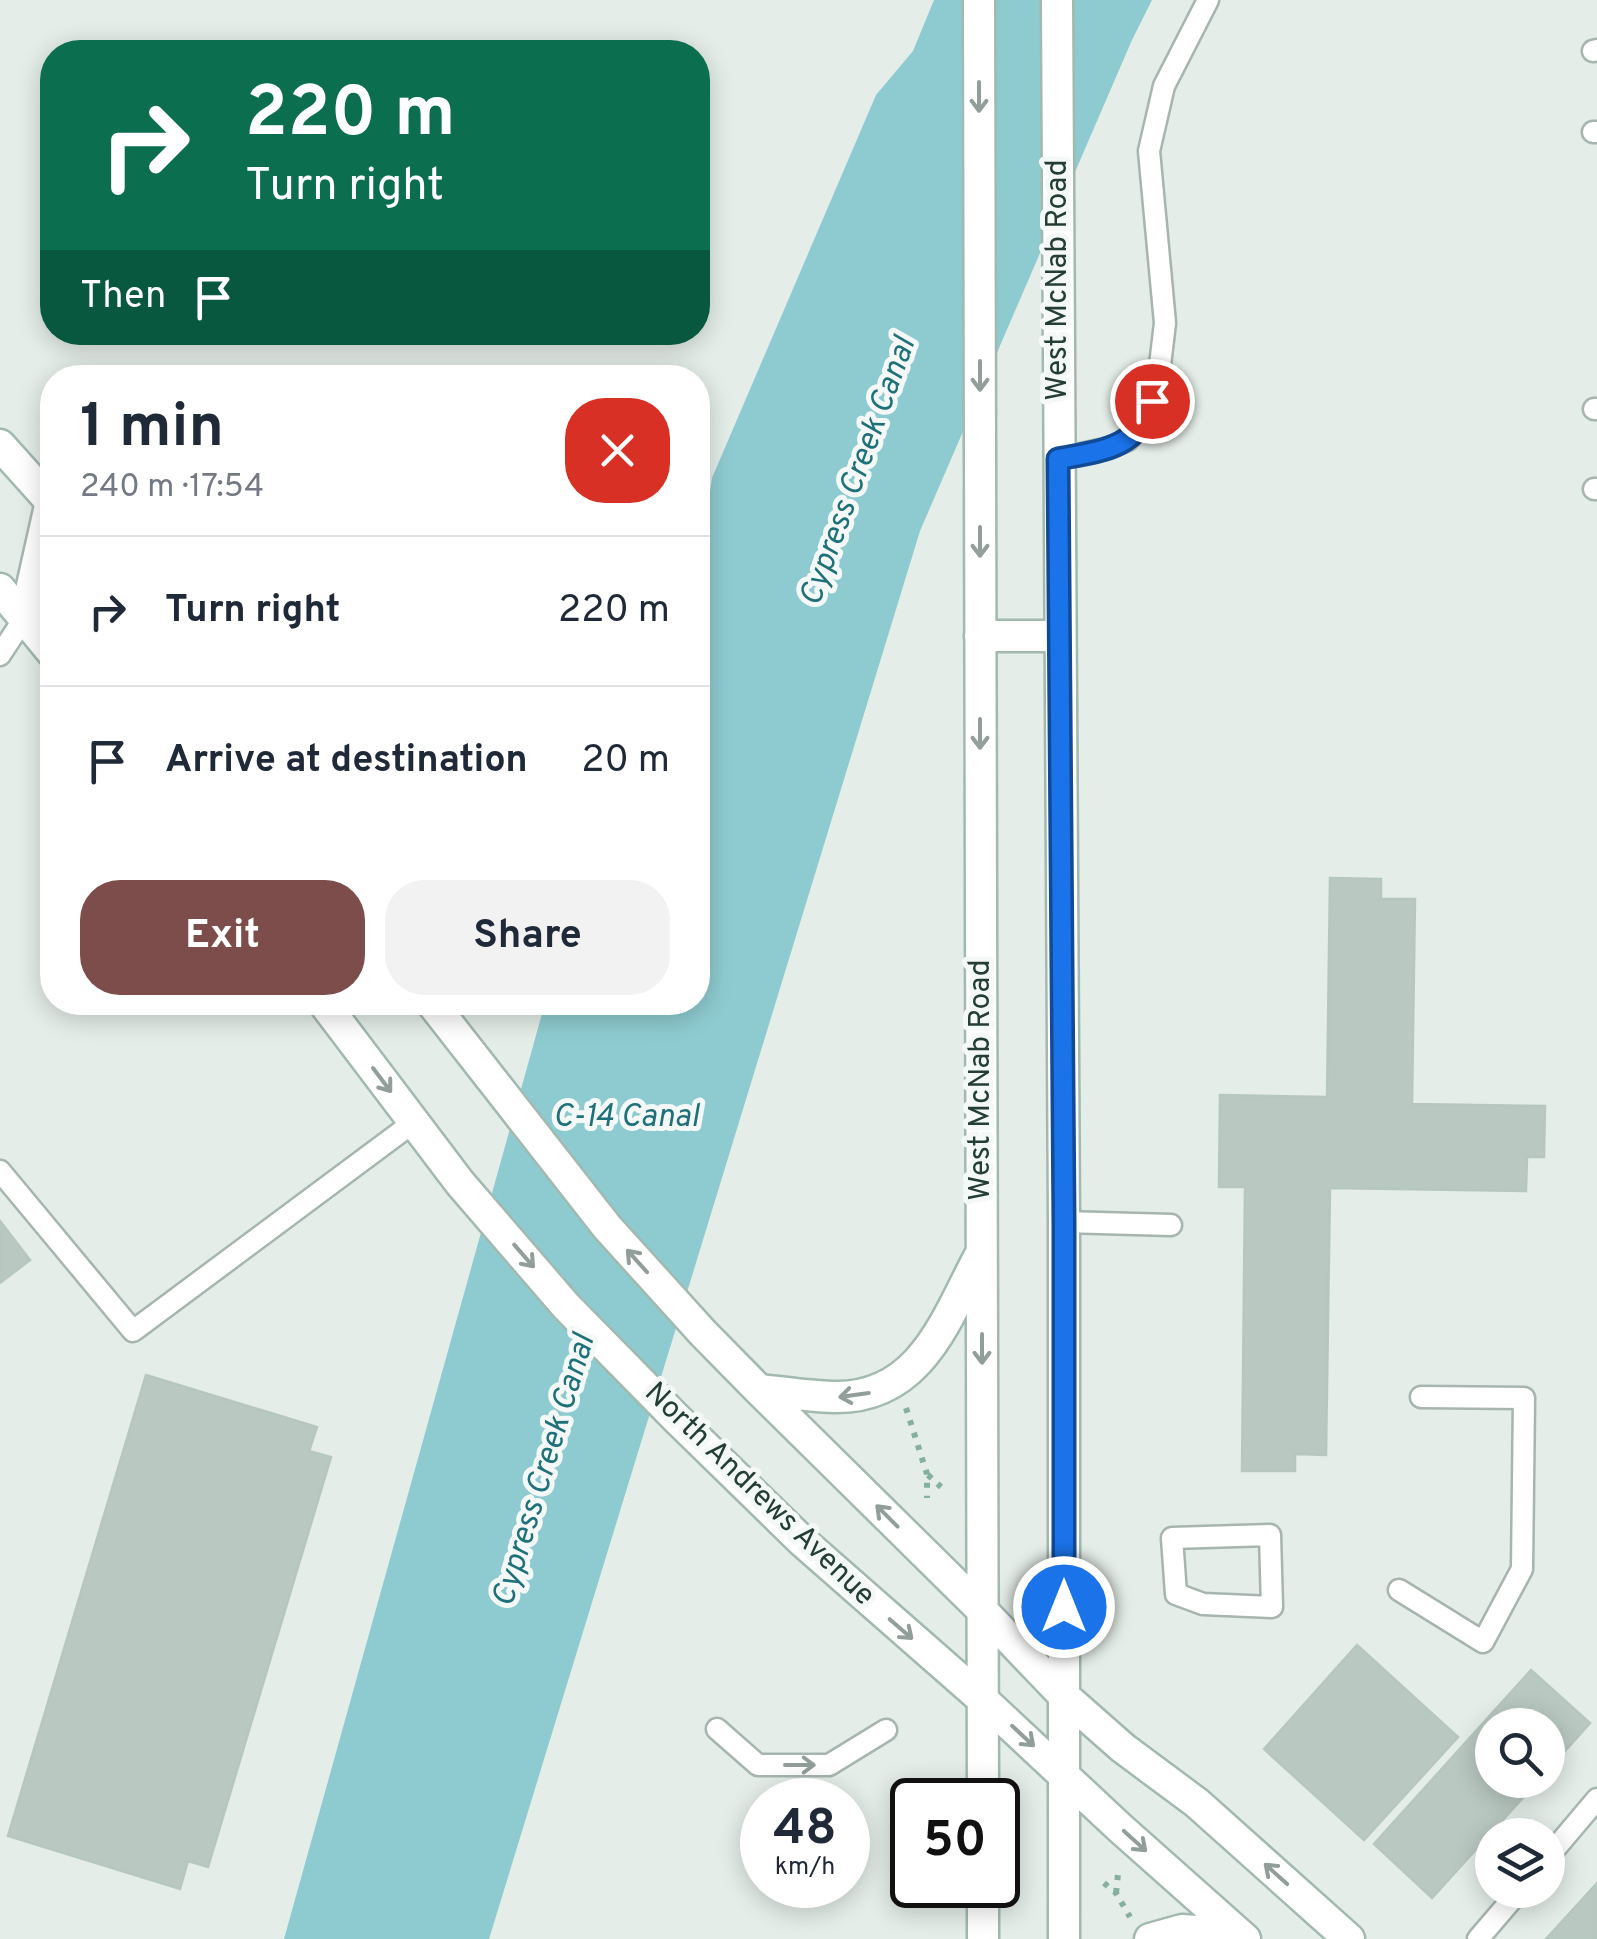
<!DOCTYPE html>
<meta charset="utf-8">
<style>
:root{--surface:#fff;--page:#f2f2f3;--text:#1f2937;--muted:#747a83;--line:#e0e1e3;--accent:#7c4d4a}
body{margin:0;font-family:Overpass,sans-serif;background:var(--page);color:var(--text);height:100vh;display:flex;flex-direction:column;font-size:38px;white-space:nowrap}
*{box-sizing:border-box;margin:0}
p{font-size:32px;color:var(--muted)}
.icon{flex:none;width:55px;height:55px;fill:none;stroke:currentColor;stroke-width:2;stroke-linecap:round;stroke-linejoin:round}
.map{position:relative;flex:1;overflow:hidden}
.drawer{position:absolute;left:40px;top:365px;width:670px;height:650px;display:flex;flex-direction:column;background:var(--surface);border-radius:40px;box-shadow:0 5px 25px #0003}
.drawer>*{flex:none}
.guide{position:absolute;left:40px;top:40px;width:670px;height:305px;border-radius:40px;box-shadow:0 5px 25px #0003;background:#0b6e4f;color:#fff;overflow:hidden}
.fabs{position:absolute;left:1475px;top:1708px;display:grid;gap:20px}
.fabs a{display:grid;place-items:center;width:90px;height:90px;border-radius:50%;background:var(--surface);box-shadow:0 5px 25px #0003;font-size:50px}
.speed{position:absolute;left:740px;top:1778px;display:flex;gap:20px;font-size:50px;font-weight:700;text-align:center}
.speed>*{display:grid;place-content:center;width:130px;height:130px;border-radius:50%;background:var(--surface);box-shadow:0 5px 25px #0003;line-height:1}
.speed small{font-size:25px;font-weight:400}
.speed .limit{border:5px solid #111;border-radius:15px;background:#fff;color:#111}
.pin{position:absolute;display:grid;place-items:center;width:85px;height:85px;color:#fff;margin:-42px;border:5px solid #fff;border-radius:50%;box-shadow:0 2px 10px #0007}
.me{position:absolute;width:110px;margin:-55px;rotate:0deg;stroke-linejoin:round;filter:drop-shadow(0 0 8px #0008)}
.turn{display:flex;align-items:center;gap:35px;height:210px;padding:0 40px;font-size:45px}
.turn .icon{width:130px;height:130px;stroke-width:2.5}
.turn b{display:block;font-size:70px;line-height:85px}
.then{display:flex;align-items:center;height:95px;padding:0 40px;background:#0003;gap:20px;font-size:38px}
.round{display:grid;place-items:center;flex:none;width:105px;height:105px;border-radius:40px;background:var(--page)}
.headline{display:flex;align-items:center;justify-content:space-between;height:170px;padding:0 40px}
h1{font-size:60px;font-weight:700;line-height:75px}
.action{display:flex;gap:20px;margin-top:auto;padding:20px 40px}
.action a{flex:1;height:115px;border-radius:40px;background:var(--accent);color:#fff;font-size:40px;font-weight:700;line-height:115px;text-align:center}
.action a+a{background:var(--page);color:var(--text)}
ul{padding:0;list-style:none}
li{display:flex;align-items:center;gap:30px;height:150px;padding:0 40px;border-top:2px solid var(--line)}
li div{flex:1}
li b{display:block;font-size:38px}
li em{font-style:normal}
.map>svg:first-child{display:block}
</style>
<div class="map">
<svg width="1597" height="1939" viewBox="0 0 1597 1939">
<rect width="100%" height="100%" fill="#e4ede8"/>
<path fill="#8ecbd0" d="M934,0H1152L1132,40L920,531L489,1939H284L545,1003L698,1002V560L702,547L712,478L876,95L913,51Z"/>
<path fill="#b9c8c1" stroke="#b6c7bf" stroke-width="2.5" d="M1330,878L1381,879V899H1415L1412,1104L1545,1106L1544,1157H1527L1526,1191L1330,1188L1326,1455L1295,1454V1471H1242L1245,1187H1219L1220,1095L1327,1097Z
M0,1221L30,1260L0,1283Z
M146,1375L317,1427L309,1451L331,1457L208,1867L188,1861L180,1889L8,1836Z
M1357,1645L1458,1737L1364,1840L1264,1749Z
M1531,1670L1590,1723L1548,1770V1725H1492V1780H1539L1432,1898L1374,1844Z
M1597,1883V1939H1546Z"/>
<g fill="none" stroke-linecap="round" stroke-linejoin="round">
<defs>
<path id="service" d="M1593,51L1597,50
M1593,132H1597
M1594,409H1597
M1058,459L1109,448L1128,440L1149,414L1158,382L1165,323L1149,151L1164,86L1208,0
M1594,489H1597
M0,655L25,617
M0,1171L133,1331L414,1122
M1064,1222L1171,1225
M1270,1535L1272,1607L1203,1604L1176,1594L1172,1538Z
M1399,1590L1483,1642L1522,1569L1524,1398L1421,1397
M717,1729L758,1765H829L886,1730
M1548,1857L1597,1799
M1478,1939L1520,1890"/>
<path id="minor" d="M25,617L52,497"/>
<path id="secondary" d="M979,0L983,1800
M1057,0L1064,1222V1939
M0,445L52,503
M0,589L52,652
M980,636H1059
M323,1002L460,1183L566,1306L677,1419L802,1541L981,1698L1119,1827L1245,1939
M431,1002L607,1227L703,1333L759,1390L981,1609L1064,1696L1123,1748L1197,1803L1349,1939
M759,1390C785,1392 812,1397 837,1397C921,1397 946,1319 979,1257
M983,1885V1939
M1150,1939L1182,1930L1239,1934"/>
</defs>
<use href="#service" stroke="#a7b5af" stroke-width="25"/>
<use href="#minor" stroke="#a7b5af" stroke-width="35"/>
<use href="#secondary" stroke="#a2b9af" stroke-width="35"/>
<path stroke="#85b09f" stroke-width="6" stroke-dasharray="5 8" stroke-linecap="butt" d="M906,1408L927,1474V1498
M928,1475L941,1487
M1104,1883L1116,1893L1130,1917
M1116,1893L1118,1874"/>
<use href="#service" stroke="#fff" stroke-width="20"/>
<use href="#minor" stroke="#fff" stroke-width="30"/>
<use href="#secondary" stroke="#fff" stroke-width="30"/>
</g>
<defs><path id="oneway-shaft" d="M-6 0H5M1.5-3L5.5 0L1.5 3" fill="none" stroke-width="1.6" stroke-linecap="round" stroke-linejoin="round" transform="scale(2.5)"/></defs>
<g stroke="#929e9a">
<use href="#oneway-shaft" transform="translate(979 97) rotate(90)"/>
<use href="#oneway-shaft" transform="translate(980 376) rotate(90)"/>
<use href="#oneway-shaft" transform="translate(980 542) rotate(90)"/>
<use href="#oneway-shaft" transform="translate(980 734) rotate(90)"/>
<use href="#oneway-shaft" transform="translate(382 1080) rotate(53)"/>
<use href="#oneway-shaft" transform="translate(524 1256) rotate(49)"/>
<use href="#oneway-shaft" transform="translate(637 1261) rotate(-132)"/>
<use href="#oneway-shaft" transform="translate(982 1349) rotate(90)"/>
<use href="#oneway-shaft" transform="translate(854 1395) rotate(172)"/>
<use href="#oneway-shaft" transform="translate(887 1516) rotate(-135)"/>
<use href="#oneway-shaft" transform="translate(901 1629) rotate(41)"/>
<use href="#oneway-shaft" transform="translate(1023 1736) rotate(43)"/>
<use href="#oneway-shaft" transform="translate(800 1765)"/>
<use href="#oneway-shaft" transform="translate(1135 1841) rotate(42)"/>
<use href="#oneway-shaft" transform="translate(1276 1874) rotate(-138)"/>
</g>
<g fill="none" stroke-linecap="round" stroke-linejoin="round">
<defs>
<path id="route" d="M1064,1607V1222L1058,459C1100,451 1139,449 1152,401"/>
</defs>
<use href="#route" stroke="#114b97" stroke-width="25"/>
<use href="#route" stroke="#1a73e8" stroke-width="18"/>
</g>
<g text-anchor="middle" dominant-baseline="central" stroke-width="10" stroke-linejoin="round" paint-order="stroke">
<g font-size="30" fill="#243e35" stroke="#f4f9f7">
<text transform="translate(1058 280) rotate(-90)">West McNab Road</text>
<text transform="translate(981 1080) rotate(-90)">West McNab Road</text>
<text transform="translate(759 1495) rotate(44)">North Andrews Avenue</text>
</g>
<g font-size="32" font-style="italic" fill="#1f7179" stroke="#f4f9f7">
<text transform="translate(859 472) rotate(-70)">Cypress Creek Canal</text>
<text x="626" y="1118">C-14 Canal</text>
<text transform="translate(545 1471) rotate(-73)">Cypress Creek Canal</text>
</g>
</g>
</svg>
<div class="fabs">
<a><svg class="icon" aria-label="search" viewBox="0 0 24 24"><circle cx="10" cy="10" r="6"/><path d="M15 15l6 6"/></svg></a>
<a><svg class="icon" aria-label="layers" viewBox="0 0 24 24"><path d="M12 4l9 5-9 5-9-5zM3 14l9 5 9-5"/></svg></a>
</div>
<div class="speed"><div>48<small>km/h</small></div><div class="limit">50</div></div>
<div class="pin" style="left:1152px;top:401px;background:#d93025"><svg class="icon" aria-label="arrive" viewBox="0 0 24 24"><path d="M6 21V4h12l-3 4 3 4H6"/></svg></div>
<svg class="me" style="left:1064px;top:1607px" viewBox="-20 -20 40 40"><circle r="17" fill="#1a73e8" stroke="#fff" stroke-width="3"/><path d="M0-11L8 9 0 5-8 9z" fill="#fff"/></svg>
<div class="guide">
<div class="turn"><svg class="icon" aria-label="right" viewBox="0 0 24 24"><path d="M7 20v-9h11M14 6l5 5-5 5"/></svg><div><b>220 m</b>Turn right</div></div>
<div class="then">Then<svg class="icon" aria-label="arrive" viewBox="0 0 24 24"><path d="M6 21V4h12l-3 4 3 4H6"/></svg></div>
</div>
<section class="drawer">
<div class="headline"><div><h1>1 min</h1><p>240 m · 17:54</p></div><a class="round" style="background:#d93025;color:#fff"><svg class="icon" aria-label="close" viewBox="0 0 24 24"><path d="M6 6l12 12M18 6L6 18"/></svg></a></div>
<ul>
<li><svg class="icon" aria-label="right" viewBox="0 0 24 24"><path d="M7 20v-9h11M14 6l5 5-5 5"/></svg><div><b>Turn right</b></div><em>220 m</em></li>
<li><svg class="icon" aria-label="arrive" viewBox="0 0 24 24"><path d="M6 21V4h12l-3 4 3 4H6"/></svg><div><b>Arrive at destination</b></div><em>20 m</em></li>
</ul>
<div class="action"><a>Exit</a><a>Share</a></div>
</section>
</div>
